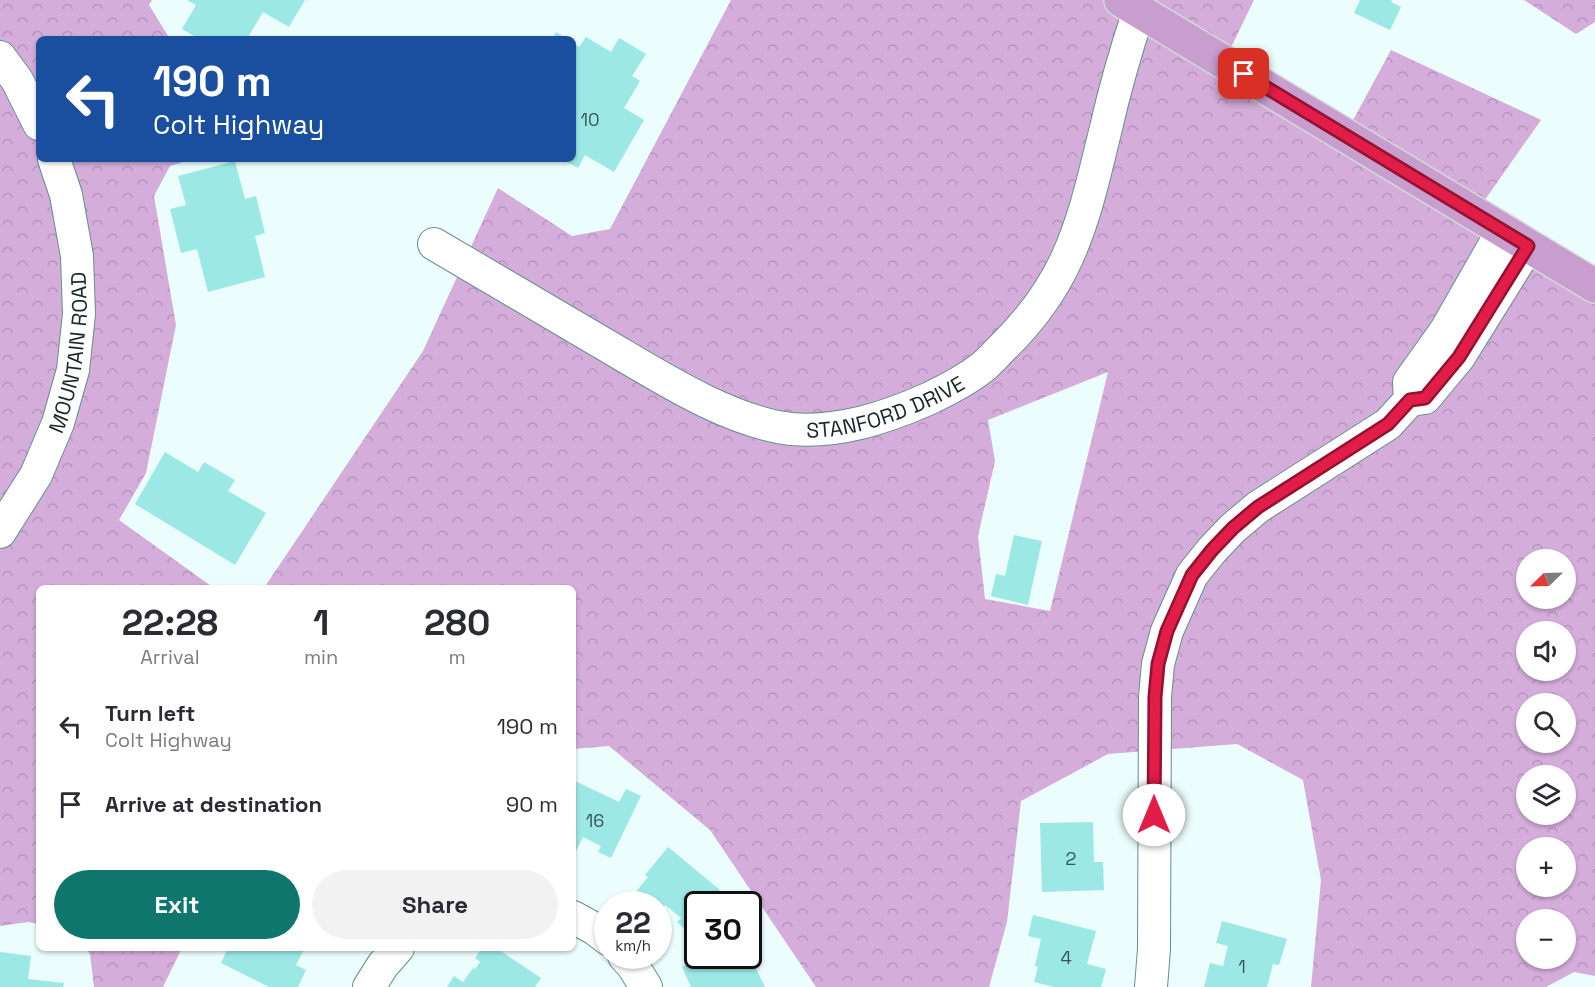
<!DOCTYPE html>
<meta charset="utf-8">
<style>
:root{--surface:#fff;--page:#f2f2f3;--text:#2b2b33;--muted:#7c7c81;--accent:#0f766e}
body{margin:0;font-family:"Space Grotesk",sans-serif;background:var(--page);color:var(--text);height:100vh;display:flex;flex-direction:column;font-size:22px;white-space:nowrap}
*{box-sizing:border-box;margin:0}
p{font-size:20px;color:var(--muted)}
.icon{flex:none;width:33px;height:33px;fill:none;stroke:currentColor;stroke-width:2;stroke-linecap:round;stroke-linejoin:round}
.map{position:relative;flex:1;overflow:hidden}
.details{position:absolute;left:36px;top:585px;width:540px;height:366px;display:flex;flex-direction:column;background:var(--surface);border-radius:9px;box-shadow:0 2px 4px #0004}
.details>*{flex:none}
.top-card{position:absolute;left:36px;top:36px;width:540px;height:126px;border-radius:9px;box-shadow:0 2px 4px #0004;background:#1a4fa0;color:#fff;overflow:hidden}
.needle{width:39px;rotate:247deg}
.tools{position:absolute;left:1516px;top:549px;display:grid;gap:12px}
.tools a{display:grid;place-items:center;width:60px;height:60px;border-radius:50%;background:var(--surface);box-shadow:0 2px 4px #0004;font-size:30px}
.speed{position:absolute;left:594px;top:891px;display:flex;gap:12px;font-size:30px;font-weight:700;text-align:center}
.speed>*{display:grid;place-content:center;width:78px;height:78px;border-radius:50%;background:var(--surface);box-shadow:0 2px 4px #0004;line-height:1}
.speed small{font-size:15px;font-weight:400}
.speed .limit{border:3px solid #111;border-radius:9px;background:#fff;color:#111}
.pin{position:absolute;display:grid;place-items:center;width:51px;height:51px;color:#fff;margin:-26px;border-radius:12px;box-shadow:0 3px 9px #0006}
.me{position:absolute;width:66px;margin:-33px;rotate:0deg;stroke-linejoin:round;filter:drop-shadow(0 0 4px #0008)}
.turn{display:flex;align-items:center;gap:21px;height:126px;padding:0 18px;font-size:27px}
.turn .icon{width:78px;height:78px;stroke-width:2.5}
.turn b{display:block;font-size:42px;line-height:51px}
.eta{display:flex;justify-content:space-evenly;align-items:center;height:102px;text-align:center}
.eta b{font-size:36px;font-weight:800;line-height:42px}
.action{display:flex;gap:12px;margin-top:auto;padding:12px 18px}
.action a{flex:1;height:69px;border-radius:36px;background:var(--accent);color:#fff;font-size:24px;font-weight:800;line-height:69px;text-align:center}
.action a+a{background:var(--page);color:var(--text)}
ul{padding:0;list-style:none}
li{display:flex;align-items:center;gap:18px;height:78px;padding:0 18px}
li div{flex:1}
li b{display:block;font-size:22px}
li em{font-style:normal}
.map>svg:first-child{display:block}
</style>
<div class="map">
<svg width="1595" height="987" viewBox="0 0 1595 987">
<defs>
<pattern id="forest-crowns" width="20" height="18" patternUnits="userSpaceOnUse" patternTransform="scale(1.5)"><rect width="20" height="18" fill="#d4adda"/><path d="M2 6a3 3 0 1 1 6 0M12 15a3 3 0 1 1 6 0" fill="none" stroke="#b595bb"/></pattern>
</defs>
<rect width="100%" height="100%" fill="#ebfdfc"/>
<path fill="url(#forest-crowns)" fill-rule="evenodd" d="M0,0H152L149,5L170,39H39V159H193L170,166L154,196L176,325L146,473L119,520L214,588H39V924L28,922L0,926Z
M731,0H1254L1224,62L1345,135L1391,50L1541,120L1475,214L1595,286V976L1574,972L1546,987H1311L1321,880L1303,780L1237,744L1108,754L1021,801L1007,922L989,987H816L710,830L609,746L573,749V588H264L423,351L498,188L572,236L610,229ZM1108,372L1050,611L985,599L978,536L995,461L988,420ZM1527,560H1566V598H1527ZM1527,632H1566V670H1527ZM1527,704H1566V742H1527ZM1527,776H1566V814H1527ZM1527,848H1566V886H1527ZM1527,920H1566V958H1527Z
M1524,0H1595V22L1576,34Z
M85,948H182L163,987H94L90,954Z"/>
<path fill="#9ce8e5" d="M187,0H305L289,27L263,12L247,39H199L182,29L196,5Z
M1360,0H1392L1391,2L1401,7L1390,30L1354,13Z
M556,32L567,39H552Z
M586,37L611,52L619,38L646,54L632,76L640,81L624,108L644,120L614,172L585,155L578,168L562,159H573V43L579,47Z
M235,161L245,199L256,196L265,233L255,236L265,277L208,292L197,249L181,253L170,209L186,205L178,176Z
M165,452L198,472L204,462L235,480L228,491L266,513L235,565L135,504Z
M1014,535L1042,541L1028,605L991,596L996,574L1005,576Z
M575,781L619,802L626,789L641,796L611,858L598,852L601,846L583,837L575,853L573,852V786Z
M1093,822L1094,862H1103L1104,890L1042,892L1040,823Z
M668,847L720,890L709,904H698V918L687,931L677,922L681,918L665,905L658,912V904H636L630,899L648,877L645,875Z
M1033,915L1096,931L1087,964L1106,969L1101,987H1054L1034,982L1038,967L1035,966L1041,939L1028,936Z
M1222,921L1287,939L1279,965L1273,964L1267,987H1204L1210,963L1223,966L1228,946L1216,943Z
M228,948H305L296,965L306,970L298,987H269L221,963Z
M482,948H496L541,978L535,987H447L454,976L463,982L473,968L475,969L480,962L475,958Z
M0,952L31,956L28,979L64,983L63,987H0Z
M701,956H750L765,987H691L682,967L702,957Z"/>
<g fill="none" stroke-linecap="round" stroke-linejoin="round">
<defs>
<g id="minor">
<path d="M0,57L17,80L39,124"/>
<path id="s1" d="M434,244C490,277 547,310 604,344C657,375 729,422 791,429C839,433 885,418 928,399C947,390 968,379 984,366C991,360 996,354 1002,348C1030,321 1051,293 1067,258C1086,216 1095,172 1106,128C1115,88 1126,50 1139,11"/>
<path d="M1410,400L1409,382L1446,330L1503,230"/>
<path id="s2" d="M0,532L36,475L58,423L73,370L79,314L77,256L66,195L54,159"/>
<path d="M573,917L595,929L608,939"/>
<path d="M624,956L633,966L646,987"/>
<path d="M369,987L383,965L398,948"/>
<path d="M1151,987L1154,949L1155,697L1158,664L1167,631L1192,575L1212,550L1233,528L1258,507L1388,424L1410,400L1425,398L1459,357L1528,246"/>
</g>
<path id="trunk" d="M1121,0L1595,286"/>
</defs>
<use href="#minor" stroke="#658f8d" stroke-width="34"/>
<use href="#trunk" stroke="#d5d8d8" stroke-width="36"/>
<use href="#minor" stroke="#fff" stroke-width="32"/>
<use href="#trunk" stroke="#c79ece" stroke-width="33"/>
</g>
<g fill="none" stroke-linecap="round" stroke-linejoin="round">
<defs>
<path id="route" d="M1154,815L1155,697L1158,664L1167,631L1192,575L1212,550L1233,528L1258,507L1388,424L1410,400L1425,398L1459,357L1528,246L1244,74"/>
</defs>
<use href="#route" stroke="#92132f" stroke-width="15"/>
<use href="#route" stroke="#e11d48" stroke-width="10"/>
</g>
<g text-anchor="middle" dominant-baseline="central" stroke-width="5" stroke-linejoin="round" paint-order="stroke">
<g font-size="18" fill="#385756">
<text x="590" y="119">10</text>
<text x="595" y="820">16</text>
<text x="1071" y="858">2</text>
<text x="1066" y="957">4</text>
<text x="1242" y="966">1</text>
</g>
<g font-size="21" fill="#162726" stroke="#fff">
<text stroke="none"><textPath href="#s2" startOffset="196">MOUNTAIN ROAD</textPath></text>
<text stroke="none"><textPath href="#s1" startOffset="502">STANFORD DRIVE</textPath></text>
</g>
</g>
</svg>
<div class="tools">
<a><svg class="needle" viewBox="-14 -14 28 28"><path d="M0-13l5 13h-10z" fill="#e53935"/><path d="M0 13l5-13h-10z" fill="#7c7c81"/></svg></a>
<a><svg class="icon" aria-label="sound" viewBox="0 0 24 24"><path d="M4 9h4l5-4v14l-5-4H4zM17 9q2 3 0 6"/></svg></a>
<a><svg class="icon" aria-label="search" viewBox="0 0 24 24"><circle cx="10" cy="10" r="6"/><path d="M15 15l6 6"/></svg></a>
<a><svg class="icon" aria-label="layers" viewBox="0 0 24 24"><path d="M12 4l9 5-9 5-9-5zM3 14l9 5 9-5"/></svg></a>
<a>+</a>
<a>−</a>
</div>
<div class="speed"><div>22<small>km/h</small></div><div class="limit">30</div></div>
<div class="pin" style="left:1244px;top:74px;background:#d93025"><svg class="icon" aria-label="arrive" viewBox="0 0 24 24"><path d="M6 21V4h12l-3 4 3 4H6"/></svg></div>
<svg class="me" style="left:1154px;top:815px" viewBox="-20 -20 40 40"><circle r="19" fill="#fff"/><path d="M0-13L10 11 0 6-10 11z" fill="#e11d48"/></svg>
<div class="top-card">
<div class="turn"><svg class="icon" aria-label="left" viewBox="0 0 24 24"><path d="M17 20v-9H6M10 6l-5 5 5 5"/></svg><div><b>190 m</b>Colt Highway</div></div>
</div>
<section class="details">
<div class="eta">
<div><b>22:28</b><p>Arrival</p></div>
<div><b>1</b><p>min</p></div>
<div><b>280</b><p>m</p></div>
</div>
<ul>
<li><svg class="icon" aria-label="left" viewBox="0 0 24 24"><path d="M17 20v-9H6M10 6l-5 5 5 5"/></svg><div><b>Turn left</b><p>Colt Highway</p></div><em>190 m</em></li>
<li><svg class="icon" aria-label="arrive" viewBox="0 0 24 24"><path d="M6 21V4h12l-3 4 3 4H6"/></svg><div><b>Arrive at destination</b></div><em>90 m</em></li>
</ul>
<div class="action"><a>Exit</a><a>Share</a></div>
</section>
</div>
